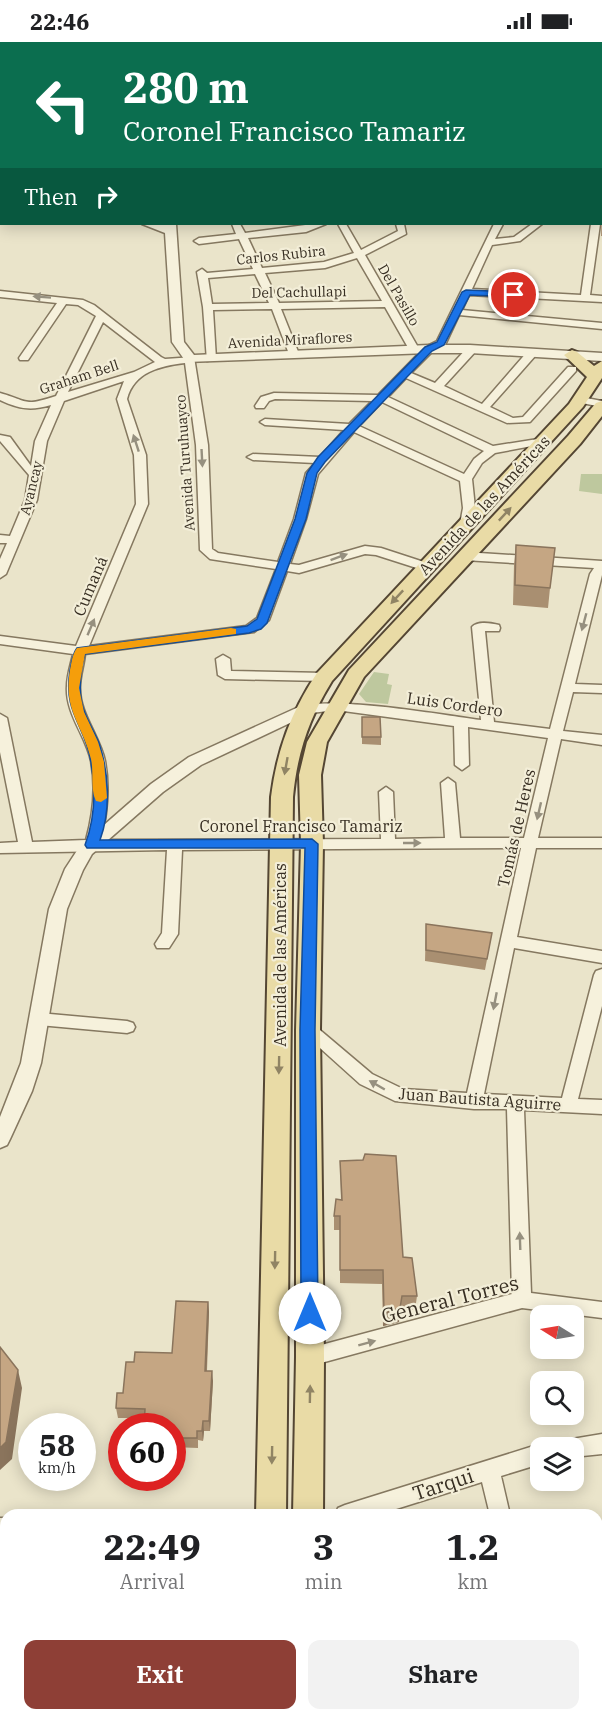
<!DOCTYPE html>
<meta charset="utf-8">
<style>
:root{--surface:#fff;--page:#f2f2f2;--text:#202124;--muted:#757577;--accent:#8e3f36}
body{margin:0;font-family:"IBM Plex Serif",serif;background:var(--page);color:var(--text);height:100vh;display:flex;flex-direction:column;font-size:22px;white-space:nowrap}
*{box-sizing:border-box;margin:0}
p{font-size:20px;color:var(--muted)}
.icon{flex:none;width:33px;height:33px;fill:none;stroke:currentColor;stroke-width:2;stroke-linecap:round;stroke-linejoin:round}
.map{position:relative;flex:1;overflow:hidden}
.drawer{position:absolute;left:0px;top:1467px;width:603px;height:212px;display:flex;flex-direction:column;background:var(--surface);border-radius:18px 18px 0 0;box-shadow:0 3px 15px #0003}
.drawer>*{flex:none}
.banner{position:absolute;left:0px;top:0px;width:603px;height:183px;box-shadow:0 3px 15px #0003;background:#0b6e4f;color:#fff;overflow:hidden}
.needle{width:39px;rotate:281deg}
.tools{position:absolute;left:530px;top:1263px;display:grid;gap:12px}
.tools a{display:grid;place-items:center;width:54px;height:54px;border-radius:12px;background:var(--surface);box-shadow:0 3px 15px #0003;font-size:30px}
.speed{position:absolute;left:18px;top:1371px;display:flex;gap:12px;font-size:30px;font-weight:700;text-align:center}
.speed>*{display:grid;place-content:center;width:78px;height:78px;border-radius:50%;background:var(--surface);box-shadow:0 3px 15px #0003;line-height:1}
.speed small{font-size:15px;font-weight:400}
.speed .limit{border:9px solid #d22;background:#fff;color:#111}
.pin{position:absolute;display:grid;place-items:center;width:51px;height:51px;color:#fff;margin:-26px;border:3px solid #fff;border-radius:50%;box-shadow:0 2px 6px #0007}
.me{position:absolute;width:66px;margin:-33px;rotate:0deg;stroke-linejoin:round;filter:drop-shadow(0 0 4px #0008)}
.turn{display:flex;align-items:center;gap:21px;height:126px;padding:0 24px;font-size:27px}
.turn .icon{width:78px;height:78px;stroke-width:2.5}
.turn b{display:block;font-size:42px;line-height:51px}
.then{display:flex;align-items:center;height:57px;padding:0 24px;background:#0003;gap:12px;font-size:22px}
.eta{display:flex;justify-content:space-evenly;align-items:center;height:102px;text-align:center}
.eta b{font-size:36px;font-weight:800;line-height:42px}
.primary-button{display:flex;gap:12px;margin-top:auto;padding:12px 24px}
.primary-button a{flex:1;height:69px;border-radius:12px;background:var(--accent);color:#fff;font-size:24px;font-weight:800;line-height:69px;text-align:center}
.primary-button a+a{background:var(--page);color:var(--text)}
.status{display:flex;justify-content:space-between;align-items:center;height:42px;padding:0 30px;background:var(--surface);direction:ltr}
.status svg{height:16px;fill:currentColor}
.map>svg:first-child{display:block}
</style>
<div class="status"><b>22:46</b><svg viewBox="0 0 49 12"><path d="M0 12V9h3v3zM5 12V6h3v6zM10 12V3h3v9zM15 12V0h3v12zM26 1h20v11H26zM47 4h2v5h-2z"/></svg></div>
<div class="map">
<svg width="602" height="1678" viewBox="0 0 602 1678">
<rect width="100%" height="100%" fill="#eae4ca"/>
<path fill="#bec89e" d="M581,432H602V452L579,449Z
M374,630L389,632L387,642L392,643L388,662L366,660L359,652Z"/>
<g fill="none" stroke-linecap="round" stroke-linejoin="round">
<defs>
<path id="minor" d="M108,0H116L107,2Z
M177,0H185V2H177Z
M198,0H207L197,2Z
M225,0L239,2H226Z
M440,0H449L439,2Z
M0,66H2V71H0Z
M0,95H2V101H0Z
M0,113H2L0,119Z
M232,182H240L245,191L313,182H326L306,190L248,196L262,226L324,220L354,211L338,182H346L361,208L398,189L396,182H404L406,192L365,213L419,307L410,309L385,265L281,267L299,312L294,315L289,312L272,267L213,268L216,317L207,319L203,265L197,230L202,227L207,231L253,227L239,197L199,202L194,199L199,196L236,192ZM357,216L382,259L279,261L265,231L325,226ZM255,232L269,261L212,262L208,236Z
M494,182H503L495,197L514,195L532,182H542L520,199L492,203L472,247L581,253L591,182H600L590,253L602,254V260L469,253L462,268L602,281V287L459,273L445,303L433,309L411,331L435,341L468,305H476V309L444,344L482,362L528,309H536V313L490,365L513,376L523,375L568,325H576V329L530,380L507,381L406,336L388,355L493,404L544,396L550,399L548,401L495,411L482,421L472,437L475,466L472,482L466,486L460,482L463,466L460,439L354,390L318,432L306,477L290,522L299,523L365,504L381,506L430,522V528L426,529L376,513L365,512L299,531L287,529L269,578L254,590L85,612C84,623 80,634 80,645C79,671 100,694 105,719C110,745 107,773 101,798L381,797L379,750L386,745L393,750L395,797L445,796L441,741L448,736L455,741L460,796H524L548,696L468,685L469,723L462,728L455,723L454,684L336,668L303,672L296,668C312,650 451,674 481,678L472,585C477,579 491,581 499,583L500,586L499,589H485L494,680L550,687L590,532L594,526L464,518L458,514L464,510L602,519V533L575,642L602,643V651L573,650L563,689L602,693V703L561,697L538,796H602V806H536L517,895L602,909V921L514,906L484,1052L562,1056L594,933L596,929L602,927V964L578,1057L602,1058V1072L524,1068L531,1251L602,1260V1276L522,1266L310,1324L303,1321L300,1315L303,1309L310,1306L512,1252L507,1067H474L395,1059L360,1042L300,988L302,983L308,982L314,983L372,1032L403,1047L467,1051L521,806L182,808L178,892L169,906H157L155,902L162,891L167,808L0,811V801L18,800L0,710V672L7,676L32,800L86,798C93,773 96,745 91,719C86,694 65,671 67,644C67,633 71,622 73,612L0,602V594L76,604L136,462L134,413L117,357L124,339L64,359L47,399L37,458L6,532L0,536V517L7,501H0V493L10,494L25,458L29,433L0,399V393L10,395L31,424L35,399L51,363C31,369 19,367 0,358V351C29,359 23,365 56,354L96,274L78,263L66,262L28,318H20L19,316L57,261L0,255V249L83,258L94,263L161,315L165,317L194,315L208,403L212,507L218,511L278,520L294,477L306,431L315,421L253,418L247,415L253,412L320,415L344,388L265,383L260,380L265,377L349,382L372,359L275,357L269,359L264,366H256L255,364L261,355L274,351L378,353L425,305L437,299ZM103,280L155,320L134,330L68,350ZM185,321L196,403L200,508L210,517L276,527L257,576L246,584L89,604L148,462L146,413L127,357C134,330 160,324 185,321ZM382,360L484,409L474,417L464,432L359,384Z
M581,355L602,359V365L577,360L576,358Z
M223,613L230,617L231,629L324,631L331,635L324,639L225,637L218,633L216,617Z
M39,971L127,979L133,981L135,985L133,989L127,991L39,983L33,981L31,977L33,973Z
M602,1392V1412L573,1415V1406H557L560,1399Z
M540,1402L547,1406H540V1422L501,1434L510,1473H490L482,1440L377,1473H335L338,1466L345,1463Z
M0,1476H6V1496H0Z
M540,1672H562L563,1678H541Z"/>
<path id="tertiary" d="M356,0H366L355,2Z
M0,126H2V132H0Z
M142,182H176L184,300L194,313L429,303H470L602,311V319L470,311H429L186,320L172,300L165,191Z
M303,663L309,664L311,668L309,672L201,723L163,750L92,812L83,828L67,867L41,1021L32,1049L10,1097L7,1103L0,1106V1075L21,1021L49,867L65,827L80,804L151,742L189,715Z"/>
<path id="primary" d="M579,0H591L592,2H580Z
M572,308L577,310L594,324L602,319V336L583,365L332,639C309,676 297,712 293,755L286,1473H256L271,755C277,708 291,670 317,631L569,362L587,335L564,313Z
M602,359V374L580,402L364,635L327,700L321,733L323,802L320,988L324,1315L323,1473H293L296,1315V988L301,802L299,733L307,700L349,628L568,394L596,361Z
M253,1672H287L288,1678H254Z
M296,1672H330V1678H296Z"/>
</defs>
<use href="#minor" stroke="#857860" stroke-width="3"/>
<use href="#tertiary" stroke="#857860" stroke-width="3"/>
<use href="#primary" stroke="#544633" stroke-width="4"/>
<use href="#minor" fill="#f6f1dc" fill-rule="evenodd"/>
<use href="#tertiary" fill="#f6f1dc" fill-rule="evenodd"/>
<use href="#primary" fill="#e9dba6" fill-rule="evenodd"/>
</g>
<path fill="#a98f71" d="M602,172V194H601Z
M516,503L550,546L548,566L513,563L514,523Z
M362,675L381,695V703L362,702Z
M426,882L492,891L485,928L425,919Z
M340,1119L403,1215L417,1254L415,1268H400L399,1280L383,1284L382,1242L340,1241V1188H334V1174L341,1158Z
M208,1260L209,1270L207,1329L213,1339L210,1389H204L203,1399L198,1398V1406L172,1405V1384L144,1376H118L116,1366L123,1351L134,1320L172,1311Z"/>
<path fill="#8a745c" d="M208,1260L209,1270L206,1339L205,1329Z
M400,1266L399,1280L383,1284L384,1271Z
M18,1328L22,1346L12,1417L0,1428V1406Z
M212,1329L213,1339L210,1389L209,1379Z
M203,1379L204,1389L203,1399L202,1389Z"/>
<path fill="#c5a683" stroke="#8a745c" stroke-width="1.5" d="M516,503L555,506L550,546L515,543Z
M362,675H380L381,695H362Z
M426,882L492,891L487,917L426,908Z
M365,1112L396,1114L403,1215L412,1216L417,1254H402L400,1266L384,1271L383,1228H340V1174H334L336,1157L342,1158L340,1119L363,1118Z
M176,1259L208,1260L205,1329H212L209,1379H203L202,1389H197V1396H172V1384H144L145,1367L116,1366L117,1351H123L126,1320H134L135,1310L172,1311Z
M0,1305L18,1328L6,1400L0,1406Z"/>
<defs><path id="oneway-solid" d="M-6-.8H1V-3.2L6.5 0L1 3.2V.8H-6Z" transform="scale(1.5)"/></defs>
<g fill="#96907f">
<use href="#oneway-solid" transform="translate(42 255) rotate(-176)"/>
<use href="#oneway-solid" transform="translate(136 401) rotate(-108)"/>
<use href="#oneway-solid" transform="translate(202 416) rotate(87)"/>
<use href="#oneway-solid" transform="translate(339 515) rotate(-20)"/>
<use href="#oneway-solid" transform="translate(584 580) rotate(105)"/>
<use href="#oneway-solid" transform="translate(91 585) rotate(-67)"/>
<use href="#oneway-solid" transform="translate(539 769) rotate(103)"/>
<use href="#oneway-solid" transform="translate(412 801)"/>
<use href="#oneway-solid" transform="translate(495 959) rotate(101)"/>
<use href="#oneway-solid" transform="translate(377 1043) rotate(-150)"/>
<use href="#oneway-solid" transform="translate(520 1199) rotate(-92)"/>
<use href="#oneway-solid" transform="translate(367 1301) rotate(-15)"/>
</g>
<g fill="#908464">
<use href="#oneway-solid" transform="translate(505 472) rotate(-47)"/>
<use href="#oneway-solid" transform="translate(397 555) rotate(133)"/>
<use href="#oneway-solid" transform="translate(286 724) rotate(100)"/>
<use href="#oneway-solid" transform="translate(279 1023) rotate(91)"/>
<use href="#oneway-solid" transform="translate(275 1218) rotate(91)"/>
<use href="#oneway-solid" transform="translate(310 1352) rotate(-89)"/>
<use href="#oneway-solid" transform="translate(272 1413) rotate(91)"/>
</g>
<path fill="#1a73e8" stroke="#114b97" stroke-width="1.5" d="M466,248L514,250L518,253L514,255L470,253L444,303L432,309L325,420L317,431L306,477L267,581L261,587L249,591L85,612C80,631 77,652 85,671C89,682 95,691 99,701C109,731 111,768 100,798L312,797L318,802L315,988L318,1271L316,1276L310,1279L304,1276L301,1271L300,988L305,806H87L85,803C95,776 96,748 91,720C85,682 63,672 70,628C72,619 72,613 77,606L247,584L257,577L295,477L307,431L318,415L425,305L437,300L462,250Z"/>
<path fill="#f59e0b" d="M231,586L236,587V592L85,612L79,646L84,670L98,700L104,720L107,756L101,760L96,759C90,746 94,730 91,717C82,681 63,669 70,628C72,619 72,613 77,606Z"/>
<g text-anchor="middle" dominant-baseline="central" stroke-width="4.5" stroke-linejoin="round" paint-order="stroke">
<g font-size="14" fill="#372e22" stroke="#f3eed8">
<text transform="translate(281 213) rotate(-6)">Carlos Rubira</text>
<text transform="translate(299 250) rotate(-1)">Del Cachullapi</text>
<text transform="translate(399 253) rotate(60)">Del Pasillo</text>
<text transform="translate(290 298) rotate(-3)">Avenida Miraflores</text>
<text transform="translate(79 335) rotate(-18)">Graham Bell</text>
<text transform="translate(185 421) rotate(-94)">Avenida Turuhuayco</text>
<text transform="translate(31 446) rotate(-76)">Ayancay</text>
</g>
<g font-size="16" fill="#372e22" stroke="#f3eed8">
<text transform="translate(484 463) rotate(-47)">Avenida de las Américas</text>
<text transform="translate(90 544) rotate(-67)">Cumaná</text>
<text transform="translate(455 662) rotate(8)">Luis Cordero</text>
<text x="301" y="784">Coronel Francisco Tamariz</text>
<text transform="translate(516 786) rotate(-77)">Tomás de Heres</text>
<text transform="translate(280 913) rotate(-90)">Avenida de las Américas</text>
<text transform="translate(480 1057) rotate(4)">Juan Bautista Aguirre</text>
</g>
<g font-size="20" fill="#372e22" stroke="#f3eed8">
<text transform="translate(450 1257) rotate(-14)">General Torres</text>
<text transform="translate(443 1442) rotate(-18)">Tarqui</text>
</g>
</g>
</svg>
<div class="tools">
<a><svg class="needle" viewBox="-14 -14 28 28"><path d="M0-13l5 13h-10z" fill="#e53935"/><path d="M0 13l5-13h-10z" fill="#757577"/></svg></a>
<a><svg class="icon" aria-label="search" viewBox="0 0 24 24"><circle cx="10" cy="10" r="6"/><path d="M15 15l6 6"/></svg></a>
<a><svg class="icon" aria-label="layers" viewBox="0 0 24 24"><path d="M12 4l9 5-9 5-9-5zM3 14l9 5 9-5"/></svg></a>
</div>
<div class="speed"><div>58<small>km/h</small></div><div class="limit">60</div></div>
<div class="pin" style="left:514px;top:253px;background:#d93025"><svg class="icon" aria-label="arrive" viewBox="0 0 24 24"><path d="M6 21V4h12l-3 4 3 4H6"/></svg></div>
<svg class="me" style="left:310px;top:1271px" viewBox="-20 -20 40 40"><circle r="19" fill="#fff"/><path d="M0-13L10 11 0 6-10 11z" fill="#1a73e8"/></svg>
<div class="banner">
<div class="turn"><svg class="icon" aria-label="left" viewBox="0 0 24 24"><path d="M17 20v-9H6M10 6l-5 5 5 5"/></svg><div><b>280 m</b>Coronel Francisco Tamariz</div></div>
<div class="then">Then<svg class="icon" aria-label="right" viewBox="0 0 24 24"><path d="M7 20v-9h11M14 6l5 5-5 5"/></svg></div>
</div>
<section class="drawer">
<div class="eta">
<div><b>22:49</b><p>Arrival</p></div>
<div><b>3</b><p>min</p></div>
<div><b>1.2</b><p>km</p></div>
</div>
<div class="primary-button"><a>Exit</a><a>Share</a></div>
</section>
</div>
